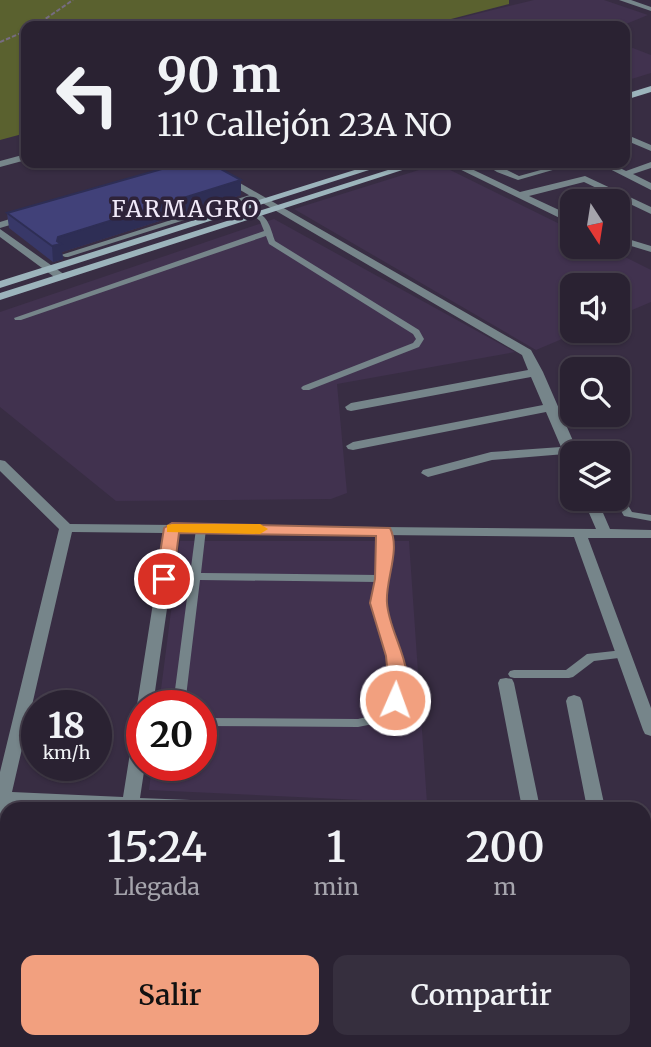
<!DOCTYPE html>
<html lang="es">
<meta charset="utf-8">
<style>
:root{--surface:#2a2232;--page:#362f3e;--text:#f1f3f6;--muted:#a5a4ac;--line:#463f4d;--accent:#f2a07f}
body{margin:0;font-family:Merriweather,serif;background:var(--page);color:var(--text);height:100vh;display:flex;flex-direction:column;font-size:26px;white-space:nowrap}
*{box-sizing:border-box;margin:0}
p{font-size:23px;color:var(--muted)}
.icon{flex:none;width:38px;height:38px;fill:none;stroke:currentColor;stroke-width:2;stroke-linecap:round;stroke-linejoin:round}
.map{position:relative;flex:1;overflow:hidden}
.panel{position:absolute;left:0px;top:802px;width:651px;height:247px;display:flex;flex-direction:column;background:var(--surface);border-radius:21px 21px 0 0;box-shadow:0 2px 5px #0004,0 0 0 2px var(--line)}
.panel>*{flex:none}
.guide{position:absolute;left:21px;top:21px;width:609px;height:147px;border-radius:14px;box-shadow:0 2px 5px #0004,0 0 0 2px var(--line);background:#2a2232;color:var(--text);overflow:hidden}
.needle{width:46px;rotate:168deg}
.controls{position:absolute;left:560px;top:189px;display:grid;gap:14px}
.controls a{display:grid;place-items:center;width:70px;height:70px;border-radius:14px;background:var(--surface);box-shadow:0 2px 5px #0004,0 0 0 2px var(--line);font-size:35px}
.speed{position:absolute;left:21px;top:690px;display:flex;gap:14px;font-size:35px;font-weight:700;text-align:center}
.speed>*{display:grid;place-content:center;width:91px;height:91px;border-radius:50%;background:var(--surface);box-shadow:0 2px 5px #0004,0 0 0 2px var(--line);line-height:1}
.speed small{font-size:18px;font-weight:400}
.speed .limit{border:10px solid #d22;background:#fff;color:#111}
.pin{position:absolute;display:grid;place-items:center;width:60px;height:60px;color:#fff;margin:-30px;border:4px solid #fff;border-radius:50%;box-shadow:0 2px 7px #0007}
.me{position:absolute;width:77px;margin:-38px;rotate:2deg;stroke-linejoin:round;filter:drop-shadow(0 0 5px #0008)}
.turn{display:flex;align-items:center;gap:24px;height:147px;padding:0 21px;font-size:32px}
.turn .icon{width:91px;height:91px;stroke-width:2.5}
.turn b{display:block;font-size:49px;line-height:60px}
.eta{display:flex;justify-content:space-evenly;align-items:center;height:119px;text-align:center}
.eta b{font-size:42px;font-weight:600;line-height:49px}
.action{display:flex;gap:14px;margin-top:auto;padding:14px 21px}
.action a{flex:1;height:80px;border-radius:14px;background:var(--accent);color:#111;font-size:28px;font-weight:600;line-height:80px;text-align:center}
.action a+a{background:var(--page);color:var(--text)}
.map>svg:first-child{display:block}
</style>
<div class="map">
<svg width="651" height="1047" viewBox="0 0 651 1047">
<rect width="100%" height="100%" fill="#382d43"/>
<path fill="#41324f" d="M534,0H604L648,15L621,26H462L452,20Z
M625,45L651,55V73L625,81Z
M438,164L572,230V247H605L651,270V302L618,316V285H572V331H581L536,350L294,209Z
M274,219L515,352L337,384L347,493L331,499L116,501L0,407V312Z
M180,541H409L427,803L149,790L152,765H201V705H159Z"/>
<path fill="#5a612f" d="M0,0H509V4L424,26H26V133L0,140Z"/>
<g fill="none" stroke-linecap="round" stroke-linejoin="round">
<path stroke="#766c80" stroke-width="2" stroke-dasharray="4.5 2" stroke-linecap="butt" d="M35,26L73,0
M0,42L26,31"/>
<path fill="#76858a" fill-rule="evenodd" d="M483,163H492L501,167L515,163H524L507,170L519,176L566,163L570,165L518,180L497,172Z
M253,194L260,196L68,257H65L61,255Z
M254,213C268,213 271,230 275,241L419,330L424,339L419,347L309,390H303L301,388L303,386L413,343L416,339L413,334L269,244L266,236L21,320H15L14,318L264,231L260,221L253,215Z
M618,494L622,495L632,512L651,515V521L624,516L614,499H618Z
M201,526L206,529L201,573L378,575L379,531L380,529H388L389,531V579L384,603L401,656L403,677L395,712L378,723L358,727L201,726V718L358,719L371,716L385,707L391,677L389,656L372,603L377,582L200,580L185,705H173L196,529Z
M623,650L627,651L629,654L627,657L594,661L573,677L569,678H514L510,677L508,674L510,671L514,670H566L587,654Z"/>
<path fill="#76858a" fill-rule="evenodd" d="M619,0H631L651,7V11Z
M625,134L651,145V151L625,140Z
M26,154V160L0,167V161Z
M651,162V168L633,174L651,183V190L598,163H610L626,171Z
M194,163H205L531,350L543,372L577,450V453H572V460L567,459L565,454L492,460L428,477L421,473L423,470L491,452L561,447L546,412L353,450L348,449L346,446L353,442L543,405L531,377L351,411L347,410L345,407L351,403L528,370L522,355Z
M447,163H459L520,192L585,176L651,207V214L584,182L529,196L572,216V223L568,222Z
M26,214L30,215V219L0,228V222Z
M0,229L65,275V279H57L0,237Z
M618,236L651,246V252L618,242Z
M0,460L5,461L70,524L596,529L583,499H597L610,529L651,530V538H588L651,708V736L645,734L643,730L574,537L178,533L153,705H142V710L137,705L164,533L72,532L12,792L123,797L134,728L136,724L142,722V765H145L140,798L216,801L222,803L225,808H85L9,805L6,813L0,815V772L59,529L0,471Z
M506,678L512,679L514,683L540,808H522L498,683L500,679Z
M574,695L580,697L582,701L605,808H587L566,701L568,697Z
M644,821L651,822V836L644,835Z
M88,1041H108L107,1047H87Z
M238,1041H258L257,1047H237Z
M384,1041H404V1047H384Z
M529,1041H549L550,1047H530Z"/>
<path fill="#9cb4bc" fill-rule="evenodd" d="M651,86V92L625,100V94Z
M377,163H391L0,288V281Z
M410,163H424L0,300V293Z"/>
</g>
<path fill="#383868" d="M241,180V195L62,252L63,259L53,262L9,228L7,213Z"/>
<path fill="#2e2e55" d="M241,180V195L62,252L63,259L53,262L52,246L58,237Z"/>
<path fill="#414179" stroke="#2e2e55" stroke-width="2" d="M183,163H210L241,180L58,237L57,241L61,244L52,246L7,213Z"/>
<path fill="#f2a07f" stroke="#9d6853" stroke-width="2" d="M172,523L390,528C401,550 385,580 387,603C389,636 420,671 401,704H388L385,700L388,677L386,656L370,603L375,579L376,536L179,533L173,579L164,584L156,579L164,528Z"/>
<path fill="#f59e0b" d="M173,524H260L268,529L260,534L167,532V525Z"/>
<g text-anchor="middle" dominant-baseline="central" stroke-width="7" stroke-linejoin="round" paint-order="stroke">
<g font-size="23" letter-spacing="2" fill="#f1eaf9" stroke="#2e2339">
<text x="186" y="208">FARMAGRO</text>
</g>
</g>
</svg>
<div class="controls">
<a><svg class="needle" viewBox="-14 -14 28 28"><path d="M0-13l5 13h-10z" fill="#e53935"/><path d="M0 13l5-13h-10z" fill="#a5a4ac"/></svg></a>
<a><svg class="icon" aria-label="sound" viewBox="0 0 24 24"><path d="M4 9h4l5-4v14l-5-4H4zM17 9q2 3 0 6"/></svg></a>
<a><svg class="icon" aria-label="search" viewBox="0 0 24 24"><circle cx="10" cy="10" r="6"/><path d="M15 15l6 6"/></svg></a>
<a><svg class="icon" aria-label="layers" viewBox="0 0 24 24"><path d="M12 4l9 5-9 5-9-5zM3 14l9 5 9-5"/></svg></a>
</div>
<div class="speed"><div>18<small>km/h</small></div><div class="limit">20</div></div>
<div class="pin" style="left:164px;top:579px;background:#d93025"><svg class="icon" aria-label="arrive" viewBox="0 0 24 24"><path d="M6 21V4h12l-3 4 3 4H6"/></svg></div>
<svg class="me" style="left:395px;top:700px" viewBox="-20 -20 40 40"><circle r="17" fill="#f2a07f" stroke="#fff" stroke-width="3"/><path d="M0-11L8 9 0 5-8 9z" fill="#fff"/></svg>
<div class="guide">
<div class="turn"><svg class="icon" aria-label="left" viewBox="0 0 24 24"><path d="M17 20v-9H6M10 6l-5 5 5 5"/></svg><div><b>90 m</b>11º Callejón 23A NO</div></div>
</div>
<section class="panel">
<div class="eta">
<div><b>15:24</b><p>Llegada</p></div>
<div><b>1</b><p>min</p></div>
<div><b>200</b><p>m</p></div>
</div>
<div class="action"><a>Salir</a><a>Compartir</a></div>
</section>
</div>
